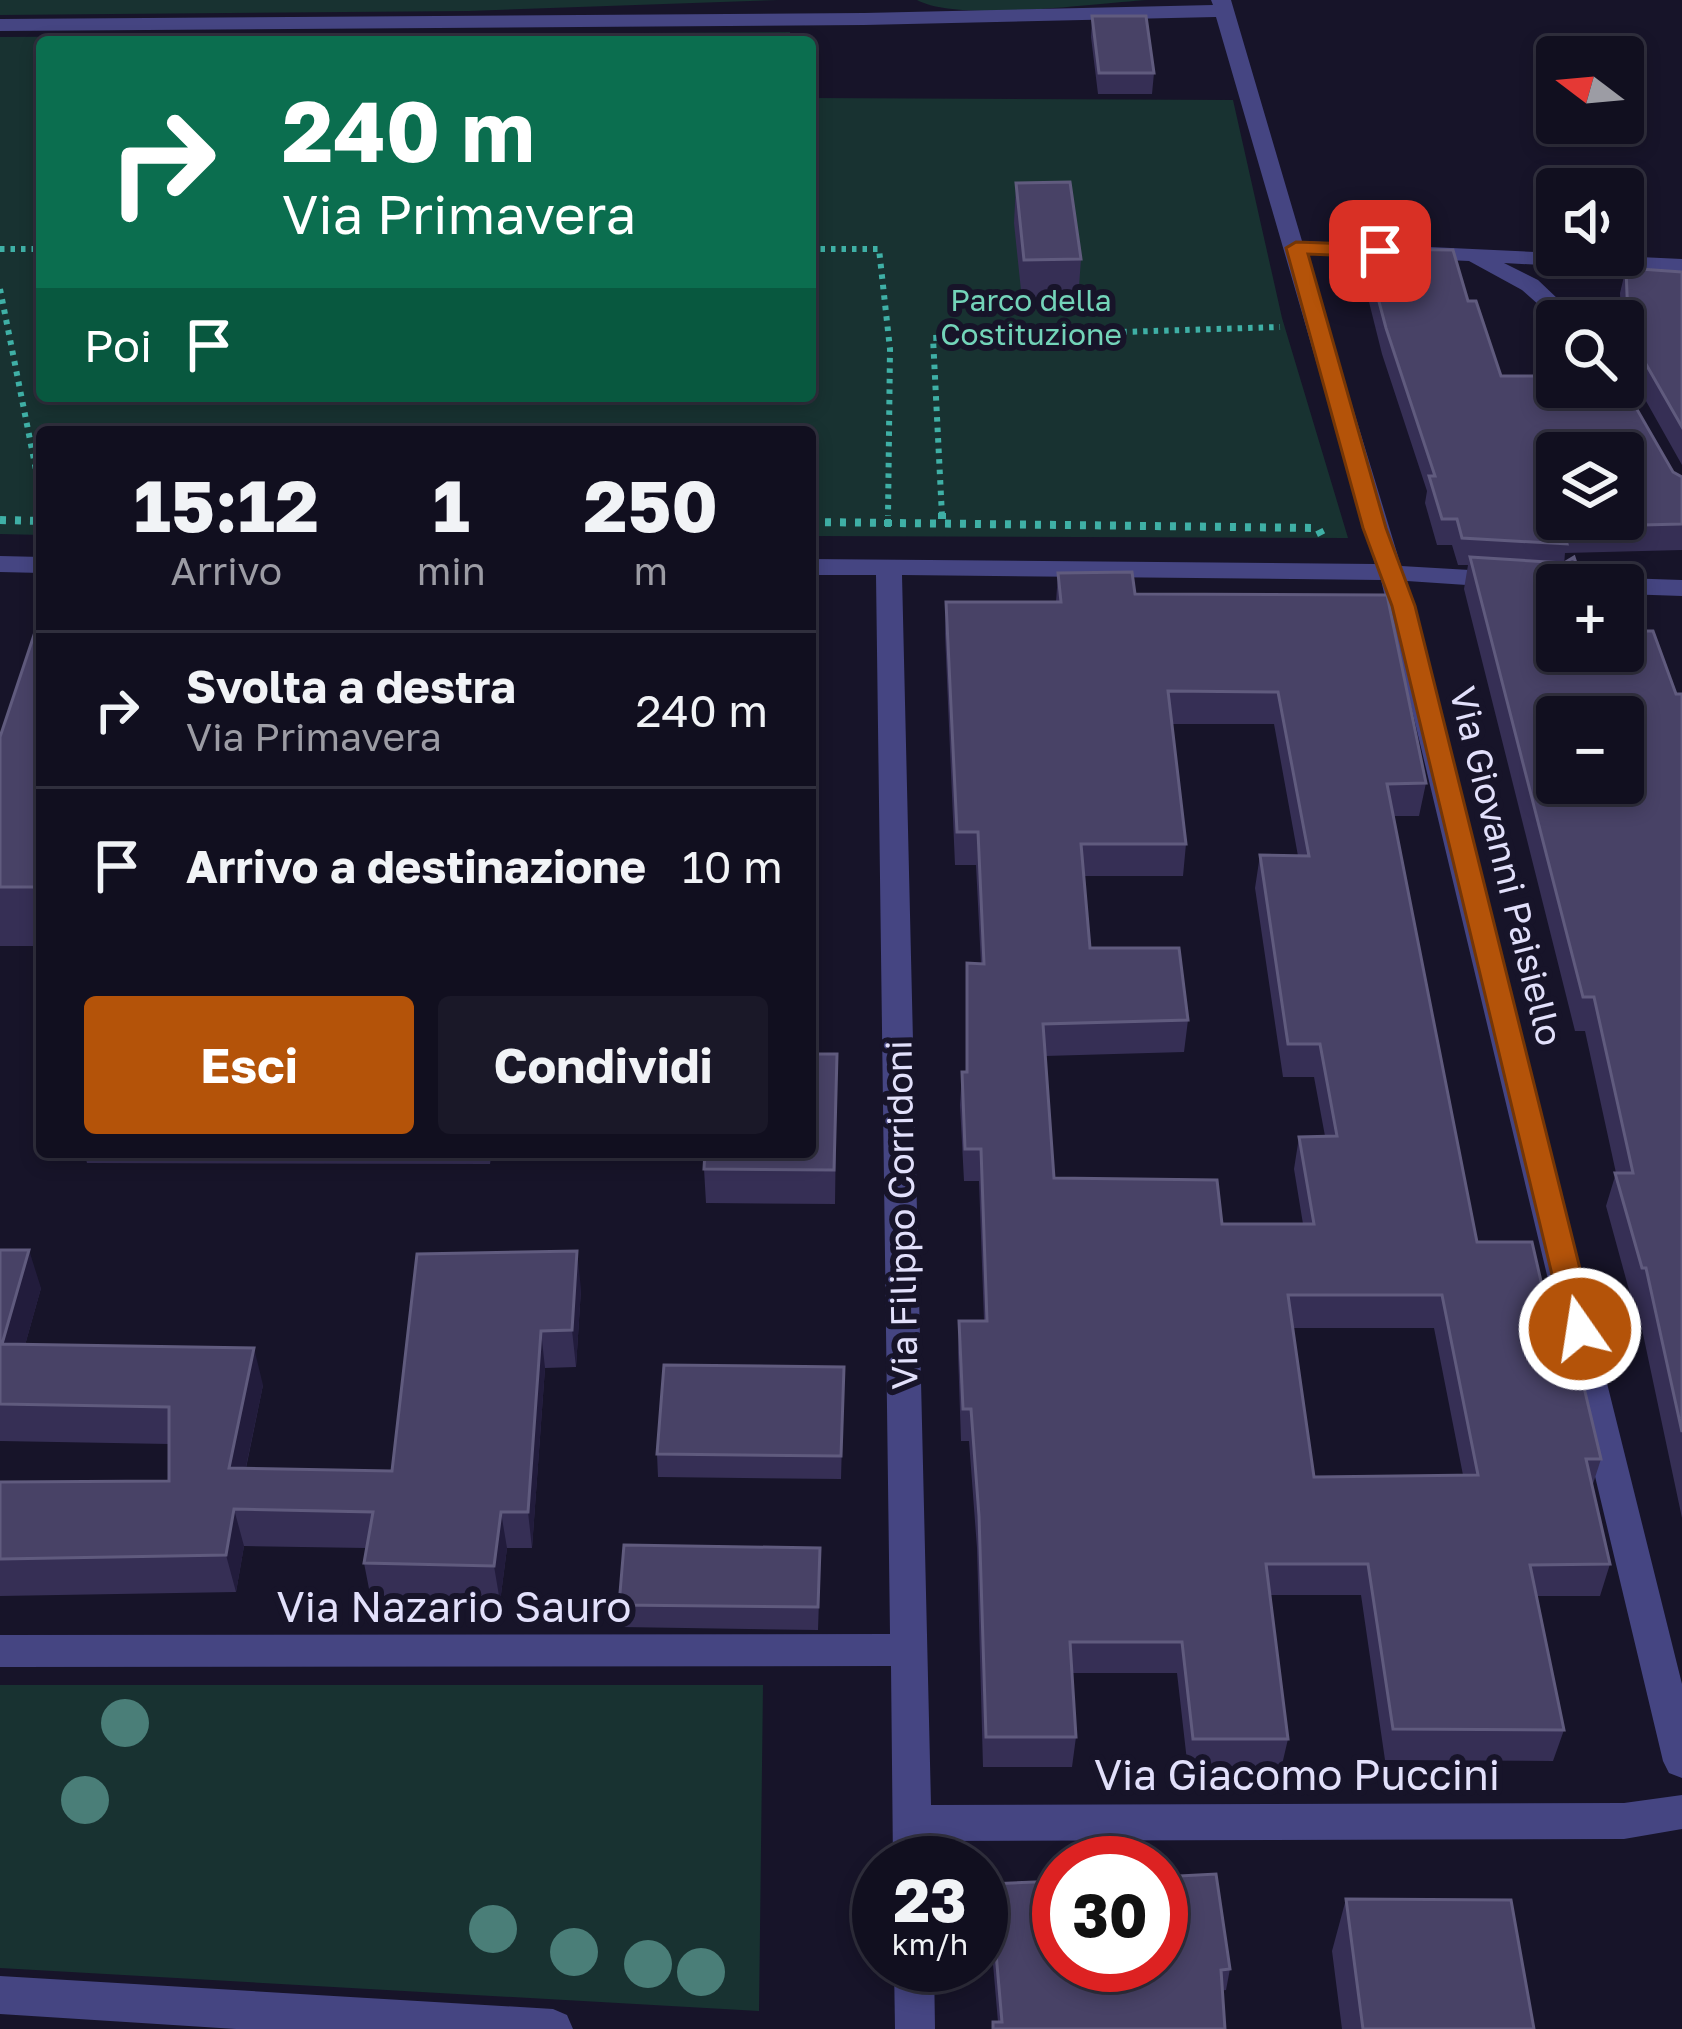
<!DOCTYPE html>
<html lang="it">
<meta charset="utf-8">
<style>
:root{--surface:#110f1f;--page:#1a1828;--text:#f1f3f6;--muted:#9c9ca4;--line:#302f3d;--accent:#b45309}
body{margin:0;font-family:"Golos Text",sans-serif;background:var(--page);color:var(--text);height:100vh;display:flex;flex-direction:column;font-size:45px;white-space:nowrap}
*{box-sizing:border-box;margin:0}
p{font-size:39px;color:var(--muted)}
.icon{flex:none;width:66px;height:66px;fill:none;stroke:currentColor;stroke-width:2;stroke-linecap:round;stroke-linejoin:round}
.map{position:relative;flex:1;overflow:hidden}
.drawer{position:absolute;left:36px;top:426px;width:780px;height:732px;display:flex;flex-direction:column;background:var(--surface);border-radius:12px;box-shadow:0 6px 18px #0003,0 0 0 3px var(--line)}
.drawer>*{flex:none}
.banner{position:absolute;left:36px;top:36px;width:780px;height:366px;border-radius:12px;box-shadow:0 6px 18px #0003,0 0 0 3px var(--line);background:#0b6e4f;color:#fff;overflow:hidden}
.needle{width:78px;rotate:286deg}
.controls{position:absolute;left:1536px;top:36px;display:grid;gap:24px}
.controls a{display:grid;place-items:center;width:108px;height:108px;border-radius:12px;background:var(--surface);box-shadow:0 6px 18px #0003,0 0 0 3px var(--line);font-size:60px}
.speed{position:absolute;left:852px;top:1836px;display:flex;gap:24px;font-size:60px;font-weight:700;text-align:center}
.speed>*{display:grid;place-content:center;width:156px;height:156px;border-radius:50%;background:var(--surface);box-shadow:0 6px 18px #0003,0 0 0 3px var(--line);line-height:1}
.speed small{font-size:30px;font-weight:400}
.speed .limit{border:18px solid #d22;background:#fff;color:#111}
.pin{position:absolute;display:grid;place-items:center;width:102px;height:102px;color:#fff;margin:-51px;border-radius:24px;box-shadow:0 6px 18px #0006}
.me{position:absolute;width:132px;margin:-66px;rotate:347deg;stroke-linejoin:round;filter:drop-shadow(0 0 9px #0008)}
.turn{display:flex;align-items:center;gap:42px;height:252px;padding:0 48px;font-size:54px}
.turn .icon{width:156px;height:156px;stroke-width:2.5}
.turn b{display:block;font-size:84px;line-height:102px}
.then{display:flex;align-items:center;height:114px;padding:0 48px;background:#0003;gap:24px;font-size:45px}
.eta{display:flex;justify-content:space-evenly;align-items:center;height:204px;text-align:center}
.eta b{font-size:72px;font-weight:700;line-height:84px}
.cta{display:flex;gap:24px;margin-top:auto;padding:24px 48px}
.cta a{flex:1;height:138px;border-radius:12px;background:var(--accent);color:#fff;font-size:48px;font-weight:700;line-height:138px;text-align:center}
.cta a+a{background:var(--page);color:var(--text)}
ul{padding:0;list-style:none}
li{display:flex;align-items:center;gap:36px;height:156px;padding:0 48px;border-top:3px solid var(--line)}
li div{flex:1}
li b{display:block;font-size:45px}
li em{font-style:normal}
.map>svg:first-child{display:block}
</style>
<div class="map">
<svg width="1682" height="2029" viewBox="0 0 1682 2029">
<rect width="100%" height="100%" fill="#171429"/>
<path fill="#183231" d="M0,0H779L469,11L0,15Z
M917,0H1148C1094,3 960,23 917,0Z
M790,32V42H42V396H810V98L1233,100L1282,318L1348,538L810,536V432H42V535L0,534V37Z
M0,1685H763L759,2011L0,1968Z"/>
<g fill="none" stroke-linecap="round" stroke-linejoin="round">
<path stroke="#3fb0a6" stroke-width="6" stroke-dasharray="4.5 6" stroke-linecap="butt" d="M0,249H42
M810,249H879L890,349L888,516
M0,289L42,500
M942,516L933,338L1280,327"/>
<path stroke="#3fb0a6" stroke-width="8" stroke-dasharray="6 9" stroke-linecap="butt" d="M942,513V523
M0,520L42,521
M810,522L1318,528L1322,536
M888,526V513"/>
<path fill="#454582" fill-rule="evenodd" d="M1211,0H1231L1302,241L1682,259V273L1504,263L1538,280L1581,321H1557L1522,290L1469,261L1306,254L1401,566L1592,577L1605,585H1557V591L1407,581L1682,1684V1778L1669,1773L1663,1761L1381,580L902,575L931,1805L1624,1803L1682,1795V1829L1624,1839L932,1841L933,1863H893L891,1666L0,1667V1635L890,1634L876,575H810V559L1375,564L1216,17L864,25L0,31V19L864,13L1213,5Z
M0,556L42,557V573L0,572Z
M1623,578L1682,580V596L1623,594V585H1611Z
M894,1965H934L935,2029H895Z
M0,1976L553,2009L567,2015L573,2029H236L0,2014Z"/>
</g>
<g fill="#4a7e78">
<circle cx="125" cy="1723" r="24"/>
<circle cx="85" cy="1800" r="24"/>
<circle cx="493" cy="1929" r="24"/>
<circle cx="574" cy="1952" r="24"/>
<circle cx="648" cy="1964" r="24"/>
<circle cx="701" cy="1972" r="24"/>
</g>
<path fill="#362f55" fill-rule="evenodd" d="M1092,16L1154,73L1152,94H1098L1091,37Z
M1016,183L1081,259L1078,300H1022L1014,223Z
M1365,249L1468,301L1501,376L1682,477V550L1565,553L1557,651L1676,694H1682V1518L1636,1301H1632L1606,1206L1616,1173L1585,1031H1575L1464,589L1468,565H1458L1452,545H1437L1425,503L1427,491L1382,354L1362,274Z
M1626,268L1682,272V465L1637,385L1623,371V321H1621L1620,293Z
M52,396H104L52,397Z
M1058,573L1135,594L1426,783L1419,816H1393L1477,1242L1549,1316L1601,1459L1592,1487L1610,1564L1600,1596H1537L1564,1730L1553,1761L1385,1760L1361,1595H1270L1288,1739L1281,1769L1188,1770L1177,1673H1072L1076,1737L1072,1767H983L977,1548L969,1441H961L958,1353L959,1321H984L979,1181H964L960,1105L962,1072H966L967,963L981,964L976,865H955L945,634L946,602H1056ZM1172,724H1274L1298,856L1260,855L1255,888L1283,1077H1314L1325,1136L1299,1137L1294,1169L1303,1224H1222L1054,1178L1045,1056L1184,1052L1188,1020L1090,948L1084,876H1183L1186,844ZM1292,1328H1434L1463,1475L1314,1477Z
M42,611V946H0V737Z
M837,1054L835,1204L706,1203L704,1169Z
M84,1152H492L490,1164L87,1163Z
M0,1250L41,1288L25,1345L263,1385L246,1468L392,1471L581,1289L576,1367L545,1368L532,1548H507L500,1602L371,1599L364,1563L366,1548L244,1546L236,1592L0,1596V1482L169,1481V1444L0,1441Z
M844,1367L841,1479L658,1477L657,1454Z
M820,1571L818,1630L621,1627L619,1605Z
M990,1884L1230,1969L1226,1990L998,2022L988,1906Z
M1346,1899L1534,2029H1342L1332,1951Z"/>
<path fill="#221c3c" d="M29,1250L41,1288L15,1381L2,1344Z
M577,1251L581,1289L576,1367L572,1330Z
M541,1331L545,1368L532,1548L528,1512Z
M254,1348L263,1385L238,1505L229,1468Z
M234,1509L244,1546L236,1592L226,1555Z
M501,1512L507,1548L500,1602L494,1566Z"/>
<path fill="#484266" stroke="#605b7e" stroke-width="3" fill-rule="evenodd" d="M1092,16H1146L1154,73H1099Z
M1070,182L1081,259L1024,260L1016,183Z
M1365,249L1453,250L1468,301H1476L1501,376H1557V387H1623V385L1673,472L1682,477V524L1562,527L1567,544L1462,538L1457,519H1442L1429,476H1435L1386,328ZM1557,453H1623V519H1557Z
M1626,268L1682,272V427L1643,359L1629,345Z
M1470,557L1564,563L1574,557L1583,585H1557V651H1623V631H1653L1676,694H1682V1432L1646,1268H1642L1615,1173H1633L1594,997H1583ZM1557,717H1623V783H1557Z
M1132,572L1135,594L1387,595L1426,783L1387,784L1477,1242H1532L1549,1316H1567L1601,1459H1586L1610,1564L1530,1565L1564,1730L1393,1729L1368,1564H1266L1288,1739H1193L1182,1642H1070L1076,1737H986L979,1516L971,1409H963L959,1321H987L981,1149H965L962,1072H967V963L984,964L978,832H957L946,602H1061L1058,573ZM1168,691L1278,692L1309,856L1260,855L1288,1044H1320L1337,1136L1299,1137L1314,1224H1222L1217,1180L1054,1178L1043,1024L1188,1020L1179,948H1090L1081,844H1186ZM1288,1295H1442L1478,1475L1314,1477Z
M42,611V887H0V737Z
M810,1054H837L834,1170L704,1169L705,1152H810Z
M0,1250H29L2,1344L254,1348L229,1468L392,1471L417,1254L577,1251L572,1330L541,1331L528,1512H501L494,1566L364,1563L373,1512L234,1509L226,1555L0,1559V1482L169,1481V1407L0,1404Z
M664,1365L844,1367L841,1456L657,1454Z
M624,1545L820,1548L818,1607L619,1605Z
M1216,1874L1230,1969L1221,1970L1225,2029H993V2022H1002L990,1884L1059,1881V1965H1161V1877Z
M1346,1899L1511,1900L1534,2029H1363Z"/>
<path fill="#b45309" stroke="#753606" stroke-width="3" d="M1296,242L1380,245L1390,251L1380,257L1308,254L1386,528L1415,606L1595,1329L1591,1338H1569L1565,1329L1392,606L1363,528L1286,248Z"/>
<g text-anchor="middle" dominant-baseline="central" stroke-width="12" stroke-linejoin="round" paint-order="stroke">
<g font-size="30" fill="#73d4b9" stroke="#171429">
<text x="1031" y="300">Parco della<tspan x="1031" dy="34">Costituzione</tspan></text>
</g>
<g font-size="36" fill="#e2e0fb" stroke="#171429">
<text transform="translate(1507 866) rotate(76)">Via Giovanni Paisiello</text>
<text transform="translate(901 1215) rotate(-91)">Via Filippo Corridoni</text>
</g>
<g font-size="42" fill="#e2e0fb" stroke="#171429">
<text x="454" y="1606">Via Nazario Sauro</text>
<text x="1297" y="1774">Via Giacomo Puccini</text>
</g>
</g>
</svg>
<div class="controls">
<a><svg class="needle" viewBox="-14 -14 28 28"><path d="M0-13l5 13h-10z" fill="#e53935"/><path d="M0 13l5-13h-10z" fill="#9c9ca4"/></svg></a>
<a><svg class="icon" aria-label="sound" viewBox="0 0 24 24"><path d="M4 9h4l5-4v14l-5-4H4zM17 9q2 3 0 6"/></svg></a>
<a><svg class="icon" aria-label="search" viewBox="0 0 24 24"><circle cx="10" cy="10" r="6"/><path d="M15 15l6 6"/></svg></a>
<a><svg class="icon" aria-label="layers" viewBox="0 0 24 24"><path d="M12 4l9 5-9 5-9-5zM3 14l9 5 9-5"/></svg></a>
<a>+</a>
<a>−</a>
</div>
<div class="speed"><div>23<small>km/h</small></div><div class="limit">30</div></div>
<div class="pin" style="left:1380px;top:251px;background:#d93025"><svg class="icon" aria-label="arrive" viewBox="0 0 24 24"><path d="M6 21V4h12l-3 4 3 4H6"/></svg></div>
<svg class="me" style="left:1580px;top:1329px" viewBox="-20 -20 40 40"><circle r="17" fill="#b45309" stroke="#fff" stroke-width="3"/><path d="M0-11L8 9 0 5-8 9z" fill="#fff"/></svg>
<div class="banner">
<div class="turn"><svg class="icon" aria-label="right" viewBox="0 0 24 24"><path d="M7 20v-9h11M14 6l5 5-5 5"/></svg><div><b>240 m</b>Via Primavera</div></div>
<div class="then">Poi<svg class="icon" aria-label="arrive" viewBox="0 0 24 24"><path d="M6 21V4h12l-3 4 3 4H6"/></svg></div>
</div>
<section class="drawer">
<div class="eta">
<div><b>15:12</b><p>Arrivo</p></div>
<div><b>1</b><p>min</p></div>
<div><b>250</b><p>m</p></div>
</div>
<ul>
<li><svg class="icon" aria-label="right" viewBox="0 0 24 24"><path d="M7 20v-9h11M14 6l5 5-5 5"/></svg><div><b>Svolta a destra</b><p>Via Primavera</p></div><em>240 m</em></li>
<li><svg class="icon" aria-label="arrive" viewBox="0 0 24 24"><path d="M6 21V4h12l-3 4 3 4H6"/></svg><div><b>Arrivo a destinazione</b></div><em>10 m</em></li>
</ul>
<div class="cta"><a>Esci</a><a>Condividi</a></div>
</section>
</div>
